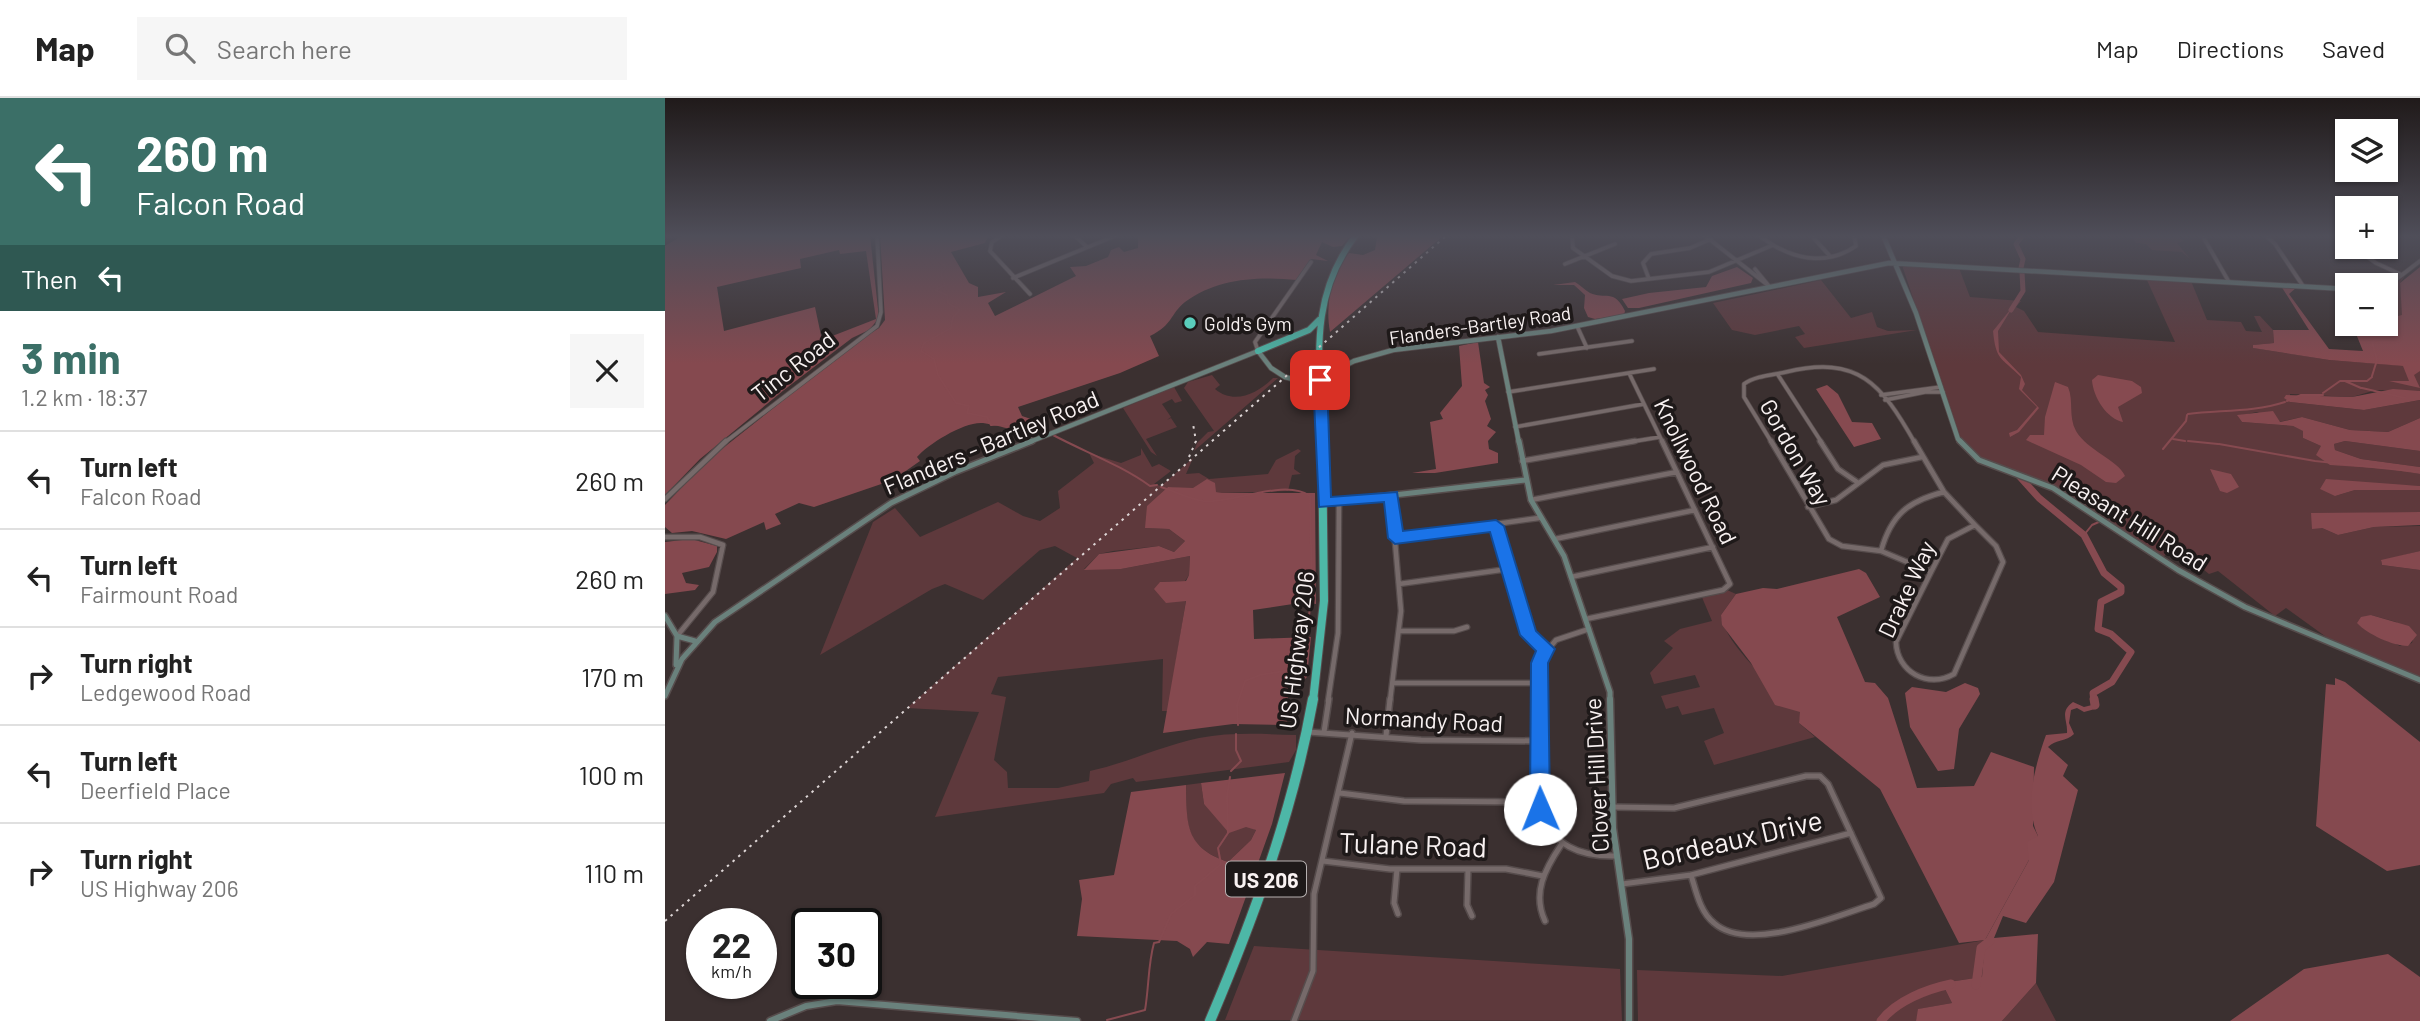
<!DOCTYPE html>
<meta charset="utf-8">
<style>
:root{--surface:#fff;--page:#f6f6f6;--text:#222;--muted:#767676;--line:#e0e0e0;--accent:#3b6f67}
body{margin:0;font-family:Barlow,sans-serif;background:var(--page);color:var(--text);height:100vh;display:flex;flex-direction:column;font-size:26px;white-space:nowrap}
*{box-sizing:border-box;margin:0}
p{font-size:23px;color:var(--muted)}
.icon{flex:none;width:38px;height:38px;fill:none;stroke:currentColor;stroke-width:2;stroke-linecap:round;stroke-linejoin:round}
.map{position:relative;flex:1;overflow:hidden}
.panel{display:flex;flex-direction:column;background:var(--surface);width:665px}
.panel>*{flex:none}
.guide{background:#3b6f67;color:#fff;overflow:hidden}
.buttons{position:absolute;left:1670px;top:21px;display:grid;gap:14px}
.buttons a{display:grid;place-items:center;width:63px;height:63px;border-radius:0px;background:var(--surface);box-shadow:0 2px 5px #0004;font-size:35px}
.speed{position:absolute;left:21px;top:810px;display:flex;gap:14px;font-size:35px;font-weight:700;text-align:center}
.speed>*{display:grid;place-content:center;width:91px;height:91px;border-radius:50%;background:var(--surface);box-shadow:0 2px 5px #0004;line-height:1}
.speed small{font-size:18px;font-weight:400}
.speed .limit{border:4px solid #111;border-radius:10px;background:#fff;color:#111}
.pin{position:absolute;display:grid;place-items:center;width:60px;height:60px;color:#fff;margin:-30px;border-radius:14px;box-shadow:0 4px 10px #0006}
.me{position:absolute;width:77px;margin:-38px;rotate:359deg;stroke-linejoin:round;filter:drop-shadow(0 0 5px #0008)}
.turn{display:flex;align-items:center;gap:24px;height:147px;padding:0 21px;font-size:32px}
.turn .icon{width:91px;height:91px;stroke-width:2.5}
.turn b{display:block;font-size:49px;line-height:60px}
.then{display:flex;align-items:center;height:66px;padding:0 21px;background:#0003;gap:14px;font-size:26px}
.round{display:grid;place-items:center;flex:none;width:74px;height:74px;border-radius:0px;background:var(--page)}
.overview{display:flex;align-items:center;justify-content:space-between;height:119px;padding:0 21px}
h1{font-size:42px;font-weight:700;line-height:52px;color:var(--accent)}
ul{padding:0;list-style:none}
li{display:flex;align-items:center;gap:21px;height:98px;padding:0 21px;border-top:2px solid var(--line)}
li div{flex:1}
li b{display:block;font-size:26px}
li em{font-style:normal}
header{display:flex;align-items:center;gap:42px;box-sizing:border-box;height:98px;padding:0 35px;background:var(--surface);border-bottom:2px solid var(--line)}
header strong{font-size:33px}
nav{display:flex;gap:38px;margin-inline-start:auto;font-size:24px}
.search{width:490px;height:63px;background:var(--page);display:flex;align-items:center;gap:18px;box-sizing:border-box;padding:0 24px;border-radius:0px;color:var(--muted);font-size:26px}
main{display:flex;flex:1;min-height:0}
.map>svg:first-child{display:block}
</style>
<header>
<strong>Map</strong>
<div class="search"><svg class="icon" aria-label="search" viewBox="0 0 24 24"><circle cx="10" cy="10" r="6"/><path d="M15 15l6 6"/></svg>Search here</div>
<nav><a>Map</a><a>Directions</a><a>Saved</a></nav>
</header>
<main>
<section class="panel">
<div class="guide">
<div class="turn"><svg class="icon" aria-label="left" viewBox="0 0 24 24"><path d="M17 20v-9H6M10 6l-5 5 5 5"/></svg><div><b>260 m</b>Falcon Road</div></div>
<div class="then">Then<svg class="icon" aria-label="left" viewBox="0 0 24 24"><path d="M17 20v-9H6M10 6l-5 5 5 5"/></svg></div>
</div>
<div class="overview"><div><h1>3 min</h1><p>1.2 km · 18:37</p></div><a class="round"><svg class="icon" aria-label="close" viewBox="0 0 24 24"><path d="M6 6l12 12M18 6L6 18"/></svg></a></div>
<ul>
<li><svg class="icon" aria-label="left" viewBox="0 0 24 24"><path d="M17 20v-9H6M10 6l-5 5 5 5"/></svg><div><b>Turn left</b><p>Falcon Road</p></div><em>260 m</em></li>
<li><svg class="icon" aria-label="left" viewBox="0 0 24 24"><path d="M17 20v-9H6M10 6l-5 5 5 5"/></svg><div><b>Turn left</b><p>Fairmount Road</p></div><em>260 m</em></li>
<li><svg class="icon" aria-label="right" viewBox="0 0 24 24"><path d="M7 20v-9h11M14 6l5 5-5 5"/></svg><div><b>Turn right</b><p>Ledgewood Road</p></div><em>170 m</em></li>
<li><svg class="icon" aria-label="left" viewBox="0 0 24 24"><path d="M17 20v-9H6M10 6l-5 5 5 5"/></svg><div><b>Turn left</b><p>Deerfield Place</p></div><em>100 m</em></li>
<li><svg class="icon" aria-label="right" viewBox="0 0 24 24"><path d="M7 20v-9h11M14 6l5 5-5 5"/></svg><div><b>Turn right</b><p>US Highway 206</p></div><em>110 m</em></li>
</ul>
</section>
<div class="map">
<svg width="1755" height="923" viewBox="0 0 1755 923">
<rect width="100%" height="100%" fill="#3b3030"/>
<path fill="#5e393c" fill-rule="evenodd" d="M1454,137H1510L1519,143L1512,145L1525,161L1517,154L1487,152L1481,146L1471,145L1468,140Z
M1237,167L1294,170L1305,199L1356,203L1351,209L1359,213L1373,234L1510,244L1481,180L1526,183L1542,222L1576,224L1581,233L1597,234L1589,218H1595L1608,232L1609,245L1589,247V250L1664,262L1755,269V293L1711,292L1687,299L1625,296V304L1699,312L1755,302V320L1723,334L1685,332L1637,319L1614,324L1592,314L1573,318L1577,324L1628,328L1639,333L1638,340C1675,357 1715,369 1755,376V388L1700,386L1670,398L1690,392H1755V414L1646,416L1657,430L1673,437L1709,429L1755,428V453L1716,463L1717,467L1755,472V581L1664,541L1621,510L1610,518L1553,473L1544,476L1513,451L1497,459L1398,394L1310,358L1297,344L1293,335ZM1706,517L1731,524L1748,541L1747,545L1735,548L1698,530Z
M1740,178L1735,185L1738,217L1722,228L1697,233L1692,226H1720V193Z
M1156,182L1186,220L1207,214L1212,229L1223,233L1252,232L1139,250L1130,239L1140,236L1134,228L1090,237L1067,232L1048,205Z
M547,277L555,287L550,291C569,307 592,296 608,280H613L529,353L532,345L543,334L549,333L519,290L523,284Z
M509,289L517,303L510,305L507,301L497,306L506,319L502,322L506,320L512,329L481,341L492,358L486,354L458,310Z
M1680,343L1755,353V369L1696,361L1670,352L1669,346Z
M476,350L487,369L494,366L506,373L489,386L496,388L528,360L521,376L534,375L544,381L603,376L611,362L633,351L636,353L630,358L629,371L636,376L627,377L623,393L558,395L503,389L480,430L504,431L520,443L509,454L494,448L448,453L434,456L419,471H456L525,458L524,477L520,483L495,484L521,502L503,613H497L498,561L333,579L326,596L341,599L329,662L342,674L343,690H393L424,683L425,673C462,665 496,648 534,640C566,634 598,636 631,637V652L624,664L471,684L468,680L446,686L439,695L270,719L314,614L242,610L412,460L390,448L375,452L318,502L280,486L267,491L155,557L208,424L230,410L255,439L333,404L358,418L375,423L395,410L393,393L429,365L424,355L456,365L476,357Z
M1062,492L1071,496L1056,517C1060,548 1113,592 1136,614L1134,625L1150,639L1049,667L1039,643L1059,635L1049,610L1017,617L1013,608L1001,611L996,598L1035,589L1030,577L989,586L985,575L1008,550L999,543L1015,531L1047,523L1036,497Z
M536,685L539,706L591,732L586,742L563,764C519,748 522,728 521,687Z
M1320,842L1317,879L1277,885L1287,905L1254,911L1251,923H973L972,872L1117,878Z
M589,848L955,871L957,923L560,922Z
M1371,885L1391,923H1337Z"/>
<path fill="#85494f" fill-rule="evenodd" d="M18,137H205L214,220L204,232L187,240L119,292L35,361L0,397V148ZM174,152L175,156L201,153L211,221L157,242L150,209L59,233L52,189L136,170L135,161Z
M215,137L323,138L320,145L286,154L304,185L313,189V199L341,194L323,205L330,218L411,178L405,169L421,168L443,159L446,152L454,149L459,154L473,150V139L469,137H686L677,148L668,149L657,144L651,157L663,163L646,161L632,182C594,178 552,180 520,204C505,216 508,227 485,238L494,258L455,275L353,309L357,318L366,321L371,328C354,337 335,327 318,325C300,323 263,346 252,359L255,363L228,382L149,409L134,405L110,416L116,426L101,432L99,424L61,441L27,433L7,435L0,429V407L43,362L190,245L214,230L220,222Z
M700,137H779L665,234C660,206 666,178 684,155L698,157L710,152L712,139Z
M1755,169V273L1749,277L1755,290L1724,283H1744L1738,268L1664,262L1588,250V247L1609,245L1608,232H1644L1616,188L1632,189L1624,196L1664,251L1698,253L1687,226H1692L1698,233L1722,228L1725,220L1737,217L1735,185Z
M910,184C915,187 920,192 925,195C940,202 949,190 960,213L959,217L930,221L923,219L919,210L920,197L909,187H888Z
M813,244L819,285L825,289L820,292L823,297L820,303L826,321L822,328L831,334L823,343L824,351L833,355V365L770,375H747L771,371L765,324L778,321L775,315L797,288L794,248Z
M1728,291L1755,293V302L1699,312L1625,304L1619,300L1621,297L1687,299Z
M1608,313L1615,324L1637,319L1685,332L1723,334L1755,320V353L1680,343L1669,346L1670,352L1696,361L1755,369V376L1724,371L1665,367L1651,357L1656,348L1638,340V333L1628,328L1577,324L1572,317Z
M542,381L550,385L551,394L558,395H650L651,506L641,504L588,512L589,541L646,539L642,579L623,598L622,627L568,626L498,635L521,503L501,505L489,491L495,484L521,483L524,477L525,458L456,471L419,472L434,456L494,448L509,454L520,443L504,431L480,430L482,408L503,389L528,390Z
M1661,381L1755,388V392H1690L1670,398L1655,391Z
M1755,414V427L1709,429L1673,437L1657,430L1647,431L1646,415Z
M26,441L52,448V454L44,469L17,475L21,485L34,487L30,492L0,496V444Z
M1755,453V472L1717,467L1716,462Z
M1194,471L1201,475L1215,499L1172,519L1200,584L1210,585L1223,600L1252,690L1309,688L1326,654L1369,669L1368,728L1373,738L1364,762L1320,842L1294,845L1215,691L1134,625L1135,614L1110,607L1086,565L1057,527L1056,517L1071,496L1098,490L1112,491Z
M1670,580L1680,584L1755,644V767L1722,773L1651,728L1661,586L1670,587Z
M620,675L607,726L564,846L542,844L528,859L525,851L512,843L412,838L417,801L414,782L449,777L466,694L521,687C522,727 520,749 563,764L586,742L591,732L581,729L564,735L539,706L536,685Z
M1723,856L1755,879V923H1565L1639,871Z"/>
<path fill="#864a50" d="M1072,169L1088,180L1086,185L974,210H963L957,201L984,195L1041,189L1047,178Z
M1349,207L1333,233L1334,254L1356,277L1360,286L1357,292L1374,310L1354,334L1345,339L1344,335L1352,332L1372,309L1354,291L1356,279C1336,259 1331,263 1328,233Z
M1433,277L1467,283L1476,289L1477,295L1453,309L1458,324C1442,321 1428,299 1427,282Z
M1390,284L1403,289C1409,303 1403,318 1411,333C1423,353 1453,362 1460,378L1451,385L1441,384L1416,367L1361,342L1365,337H1379L1380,319Z
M1162,287L1173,296L1187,324L1207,325L1216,341L1189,349L1151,291Z
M1545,371L1566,376L1574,389L1562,395L1555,393Z
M1706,517L1744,528L1752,537L1743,548C1728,548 1702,536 1692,525L1696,519Z
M1300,585L1313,590L1315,596L1294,631L1289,671L1273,673L1245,629L1240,595L1247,589L1281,594Z
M1429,599L1430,611L1419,614L1412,610L1406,612L1404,625L1409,636C1401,644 1391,641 1383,649L1403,667L1398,678L1413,692L1389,784L1361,825L1338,818L1329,840L1373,836L1371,885L1337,923H1251L1253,911L1287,905L1277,885L1317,879L1320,842L1364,762L1362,744L1373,738C1359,708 1370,667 1381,637L1402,635C1403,622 1394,614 1408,604L1419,609L1427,607Z"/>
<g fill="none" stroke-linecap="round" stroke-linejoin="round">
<path stroke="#864a50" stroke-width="2" d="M288,137L279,146L270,148L265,159L281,168L276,176L280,187L270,192L282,197L283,205L295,212L288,219L286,230L259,245L256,253L269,261L273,277L291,305L304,308L302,315L322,319L326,327L357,325L362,326L361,330L384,334
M1707,278L1712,262L1707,243L1712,242
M1680,283L1696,290
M1697,290L1740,300
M1658,295L1675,283H1702L1707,279
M1622,303L1636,297H1658
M1523,316C1556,312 1589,314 1620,304
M388,337C420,354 456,367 485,388L492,387
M1508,341L1520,343
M1523,343L1553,346
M1554,346L1650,363L1755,374
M1498,351L1521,323L1522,317
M496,389C509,393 524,401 538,403C568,406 619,380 645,398L647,495L643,525
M1419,437L1427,427L1436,423
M573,627L572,607L580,583L595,577L632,571L639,560L642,532
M566,673L576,663L571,652V636
M442,922L480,912C484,889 483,866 489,845L494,844L506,816L530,797V788L556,766L553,750L563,735L562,698L565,679"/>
<path stroke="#864a50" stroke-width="5" d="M1356,170L1358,161L1351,146L1358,137
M1346,212L1358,193L1357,174"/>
<path stroke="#864a50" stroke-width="7" d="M1355,379L1374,400L1419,437L1439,475L1456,489V494L1436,504L1433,531L1446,536L1466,554L1447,584L1428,595L1429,603"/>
<path stroke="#864a50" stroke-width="9" d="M1429,601L1430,607
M1311,887L1316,850L1325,843
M1216,923C1231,903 1262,891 1286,886"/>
<defs>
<path id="street-far2" d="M338,137L327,144L325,153L365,196
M409,137L422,149
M907,137L908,150L947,178L966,183L1044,174L1108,147C1135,163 1165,166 1191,148L1189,137
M1039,137L1104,188
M1093,137L1108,147
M1146,137L1164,157
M1537,137L1564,184
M1600,137L1610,146L1638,188
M1674,137L1682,143
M1688,149L1711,165L1737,177
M900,166L950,146
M1090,171L1104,188
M348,180L452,137
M984,181L978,165L986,156L1025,150L1046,141
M1720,190L1755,163
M912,228L922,250
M593,253L590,244L646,164
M874,256L967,243
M964,275L998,345
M1113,277L1157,345
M843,294L989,271
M1216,297L1276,289
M1220,302L1260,294H1278
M850,329L979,306
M59,345L212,228L216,214L212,137
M959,345L995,339
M1107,345L1079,299V286C1090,278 1107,277 1121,274C1193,257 1216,285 1250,345"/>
<path id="street-far1" d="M1106,343L1164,441L1177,448L1216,453L1266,474
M1155,343L1173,371L1192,384
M1249,343L1279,394L1310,427
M857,363L970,343
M0,401L61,343
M866,402L1012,374
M1143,409L1171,402L1218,367L1257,359
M831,428L863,537L881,551
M0,439H35L58,447L48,494L12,538
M730,440L874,420
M890,441L1030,412
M1216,453C1226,417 1243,403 1279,394
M1266,474L1231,544C1232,574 1263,591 1289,576L1338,464L1331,448L1310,427
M1266,474L1283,441L1310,427
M906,479L1048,449
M734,486L843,471
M921,521L1058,492L1065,486L997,343
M735,533H789L802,529
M729,585H875
M663,603L673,535L674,403
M725,603L736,513L726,397
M875,603V561L891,542L924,531"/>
<path id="street" d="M875,601V711C887,748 915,759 952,758
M643,634L756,642L875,643
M659,634L664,601
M721,638L725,601
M675,695L739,703L874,704
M947,709L1009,710L1141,678H1155L1163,686L1216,800L1209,806C1170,818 1084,856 1049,825C1035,814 1031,793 1026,777
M658,763L725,771H841L878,778
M732,771L729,805L733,816
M803,771L802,807L807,818
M957,786L1026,777L1186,735
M880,823C867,795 880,771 896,747
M629,923L648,873L649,796L687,635"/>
<path id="secondary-far2" d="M1218,137L1251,215L1293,341L1297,345
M833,239L854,345
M362,345L593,253L606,270L620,279L635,283L655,281L689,263L728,252L886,233L1224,165L1682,191"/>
<path id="secondary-far1" d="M854,343L866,402L899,458L945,594V603
M1295,343L1314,362L1388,390L1513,472L1580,509L1755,582
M659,405L860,382
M0,518L12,538L11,567
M12,538L30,543
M0,598L17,561L50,524L226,405L290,374L367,343"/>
<path id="secondary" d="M945,601L948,730L964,841V923
M105,923L141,908L172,903L412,923"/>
<path id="highway-far2" d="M593,253L644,232L654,222
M657,345C656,268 641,202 691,137"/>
<path id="highway-far1" d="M648,603L659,503L657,343"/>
<path id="highway" d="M545,923C589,819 628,713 648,601"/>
</defs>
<use href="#street-far2" stroke="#564c4c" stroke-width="5"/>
<use href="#street-far1" stroke="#564c4c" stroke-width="7"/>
<use href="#street" stroke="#564c4c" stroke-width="8"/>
<use href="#secondary-far2" stroke="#564c4c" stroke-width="6"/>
<use href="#secondary-far1" stroke="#564c4c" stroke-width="8"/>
<use href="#secondary" stroke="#564c4c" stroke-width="9"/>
<use href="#highway-far2" stroke="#564c4c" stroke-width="8"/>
<use href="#highway-far1" stroke="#564c4c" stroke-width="10"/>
<use href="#highway" stroke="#564c4c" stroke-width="12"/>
<use href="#street-far2" stroke="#766a6a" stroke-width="3.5"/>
<use href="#street-far1" stroke="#766a6a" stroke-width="4.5"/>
<use href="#street" stroke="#766a6a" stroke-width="5"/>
<use href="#secondary-far2" stroke="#6a817c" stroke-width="4.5"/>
<use href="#secondary-far1" stroke="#6a817c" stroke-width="5"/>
<use href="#secondary" stroke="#6a817c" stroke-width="6"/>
<use href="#highway-far2" stroke="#4db7a7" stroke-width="6"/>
<use href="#highway-far1" stroke="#4db7a7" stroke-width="8"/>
<use href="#highway" stroke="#4db7a7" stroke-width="10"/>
<path stroke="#ded6d6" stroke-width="2" stroke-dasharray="2.5 5" stroke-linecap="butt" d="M524,359L531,343L528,326
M0,823L782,137"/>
</g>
<linearGradient id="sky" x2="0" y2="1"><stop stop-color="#201a1a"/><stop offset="0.52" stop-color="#4f4e59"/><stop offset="1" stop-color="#4f4e59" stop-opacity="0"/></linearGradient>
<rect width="1755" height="266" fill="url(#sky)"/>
<path fill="#1a73e8" stroke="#114b97" stroke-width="2" d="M655,277L662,282L666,399L732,394L738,433L831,422L839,428L871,533L890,551L883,565L885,711L882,717L875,720L868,717L865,711L866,565L871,553L855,537L825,434L730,446L723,440L719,404L654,409L648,282Z"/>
<circle fill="#5acebc" stroke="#1e1919" stroke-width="2.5" cx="525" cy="225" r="7"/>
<g text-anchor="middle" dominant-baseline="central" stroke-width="7" stroke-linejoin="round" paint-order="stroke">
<g font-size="19" fill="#f9f2f2" stroke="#1e1919" text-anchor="start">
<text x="539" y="225">Gold's Gym</text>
</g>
<g font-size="19" fill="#f9f2f2" stroke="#1e1919">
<text transform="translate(815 227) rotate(-8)">Flanders-Bartley Road</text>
</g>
<rect fill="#1e1919" stroke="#b7b1b1" stroke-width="2" x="561" y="763.5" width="80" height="35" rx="5"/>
<g font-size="21" font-weight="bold" fill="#f9f2f2">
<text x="601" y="781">US 206</text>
</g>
<g font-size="23" fill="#f9f2f2" stroke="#1e1919">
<text transform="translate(128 268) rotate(-38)">Tinc Road</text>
<text transform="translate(326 344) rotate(-23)">Flanders - Bartley Road</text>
<text transform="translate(1131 354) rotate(60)">Gordon Way</text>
<text transform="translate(1031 373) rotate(64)">Knollwood Road</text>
<text transform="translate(1465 420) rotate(32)">Pleasant Hill Road</text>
<text transform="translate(1241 491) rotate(-65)">Drake Way</text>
<text transform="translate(631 552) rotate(-83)">US Highway 206</text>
<text transform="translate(759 621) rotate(3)">Normandy Road</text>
<text transform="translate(931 677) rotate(-93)">Clover Hill Drive</text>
</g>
<g font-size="28" fill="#f9f2f2" stroke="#1e1919">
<text transform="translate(1067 741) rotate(-13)">Bordeaux Drive</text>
<text transform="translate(748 746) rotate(2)">Tulane Road</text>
</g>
</g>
</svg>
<div class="buttons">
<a><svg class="icon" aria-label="layers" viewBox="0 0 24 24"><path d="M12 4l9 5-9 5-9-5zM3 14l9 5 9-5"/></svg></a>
<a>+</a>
<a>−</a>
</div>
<div class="speed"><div>22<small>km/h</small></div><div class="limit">30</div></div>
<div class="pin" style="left:655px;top:282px;background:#d93025"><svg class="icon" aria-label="arrive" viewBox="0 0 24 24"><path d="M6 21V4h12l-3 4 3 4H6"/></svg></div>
<svg class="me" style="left:875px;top:711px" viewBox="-20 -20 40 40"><circle r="19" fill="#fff"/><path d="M0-13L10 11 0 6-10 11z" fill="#1a73e8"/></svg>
</div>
</main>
